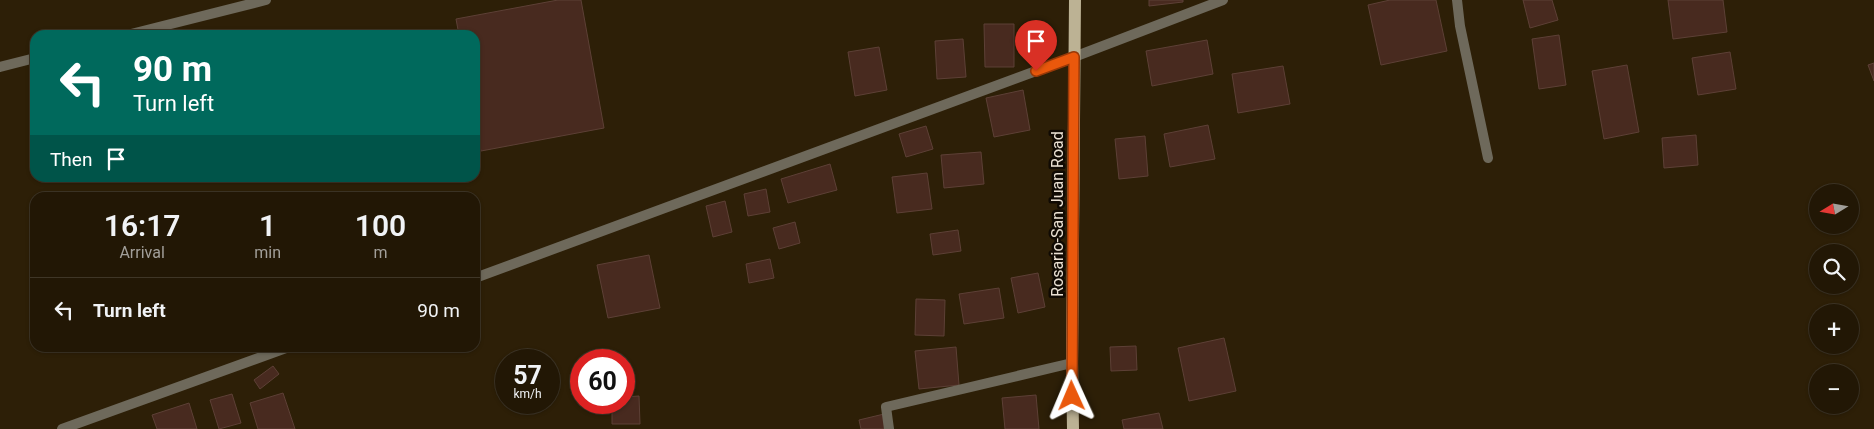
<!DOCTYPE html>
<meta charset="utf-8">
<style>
:root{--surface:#221705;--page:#2e2413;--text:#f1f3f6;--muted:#a29f9a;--line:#3f3627}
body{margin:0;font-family:Roboto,sans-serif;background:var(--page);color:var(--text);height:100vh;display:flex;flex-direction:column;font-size:19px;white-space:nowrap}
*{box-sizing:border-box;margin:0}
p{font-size:16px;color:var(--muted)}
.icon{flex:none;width:28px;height:28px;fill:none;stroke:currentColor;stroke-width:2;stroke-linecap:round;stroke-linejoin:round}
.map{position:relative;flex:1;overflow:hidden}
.side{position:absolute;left:30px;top:192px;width:450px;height:160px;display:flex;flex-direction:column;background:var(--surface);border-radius:15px;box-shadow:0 1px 4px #0004,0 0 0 1px var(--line)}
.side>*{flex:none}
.banner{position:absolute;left:30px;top:30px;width:450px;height:152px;border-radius:15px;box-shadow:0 1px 4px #0004,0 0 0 1px var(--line);background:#00695c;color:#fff;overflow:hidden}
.needle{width:32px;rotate:259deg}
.controls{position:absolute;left:1809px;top:184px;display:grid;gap:10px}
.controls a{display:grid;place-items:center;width:50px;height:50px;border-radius:50%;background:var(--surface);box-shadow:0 1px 4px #0004,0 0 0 1px var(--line);font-size:25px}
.speed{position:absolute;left:495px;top:349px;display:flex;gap:10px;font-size:25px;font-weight:700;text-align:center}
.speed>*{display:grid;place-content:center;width:65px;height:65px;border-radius:50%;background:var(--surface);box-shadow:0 1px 4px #0004,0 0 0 1px var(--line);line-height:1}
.speed small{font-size:12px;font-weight:400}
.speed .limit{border:8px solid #d22;background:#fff;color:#111}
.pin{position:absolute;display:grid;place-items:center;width:42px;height:42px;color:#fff;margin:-51px -21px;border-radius:50% 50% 50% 0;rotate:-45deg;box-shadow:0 0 5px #0007}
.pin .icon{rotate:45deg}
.me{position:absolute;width:55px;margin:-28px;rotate:359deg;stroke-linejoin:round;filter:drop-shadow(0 0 4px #0008)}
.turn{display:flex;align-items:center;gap:18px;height:105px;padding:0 20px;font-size:22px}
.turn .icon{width:65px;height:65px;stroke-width:2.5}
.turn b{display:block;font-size:35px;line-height:42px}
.then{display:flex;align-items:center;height:48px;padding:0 20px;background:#0003;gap:10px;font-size:19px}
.eta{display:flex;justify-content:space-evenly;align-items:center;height:85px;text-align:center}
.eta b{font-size:30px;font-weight:600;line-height:35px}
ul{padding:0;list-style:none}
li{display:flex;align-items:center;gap:15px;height:65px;padding:0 20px;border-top:1px solid var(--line)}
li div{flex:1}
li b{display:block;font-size:19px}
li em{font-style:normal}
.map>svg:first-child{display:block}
</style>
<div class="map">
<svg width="1874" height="429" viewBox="0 0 1874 429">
<rect width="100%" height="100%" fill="#2d1f07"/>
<path fill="#482a1f" stroke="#5d4036" d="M558,0H581L604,128L481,151L475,121V35H459L456,19Z
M1149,0H1183V2L1149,6Z
M1390,0H1436L1447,51L1381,65L1368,5Z
M1523,0H1552L1558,20L1530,28Z
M1668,0H1723L1727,32L1673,39Z
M984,24H1014V67H985Z
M1559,35L1566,85L1539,89L1532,39Z
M963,39L966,77L937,79L935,41Z
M1207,40L1213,74L1152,86L1146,51Z
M879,47L887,90L855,96L848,52Z
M1730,52L1736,89L1698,95L1692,58Z
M1874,63V81L1868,65Z
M1627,65L1639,132L1604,139L1592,71Z
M1283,66L1290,104L1238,113L1232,74Z
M1023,90L1030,130L994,137L986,98Z
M1208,125L1215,159L1170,167L1164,134Z
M926,126L933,149L906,157L899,134Z
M1696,135L1698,165L1664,168L1662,138Z
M1145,136L1148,176L1119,179L1115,139Z
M981,152L984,184L944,188L941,155Z
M830,164L837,190L788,203L781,179Z
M927,173L932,209L897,213L892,177Z
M766,189L770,212L748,216L744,194Z
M725,201L732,232L713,237L706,206Z
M795,222L800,243L779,249L773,228Z
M958,230L961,251L933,255L930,234Z
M649,255L660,308L608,318L597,265Z
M770,259L774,278L749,283L746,264Z
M1038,273L1045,307L1018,313L1011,278Z
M999,288L1004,318L964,324L959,294Z
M916,299L945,300L944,336L915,335Z
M1224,338L1236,391L1189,401L1178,348Z
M1136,346L1137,370L1111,371L1110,347Z
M956,347L959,385L919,389L915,351Z
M273,366L279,374L260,389L254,380Z
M283,393L295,429H258L250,403Z
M232,394L241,423L219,429L210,400Z
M1036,395L1039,429H1005L1002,398Z
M639,396L640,424H612V402H624V397Z
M189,403L197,429H157L152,415Z
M1159,413L1163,429H1124L1122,420Z
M884,414L888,429H861L859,420Z"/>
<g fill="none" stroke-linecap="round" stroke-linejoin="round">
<path stroke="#6e695b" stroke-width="10" d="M1457,0L1460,26L1488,158"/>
<path stroke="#6e695b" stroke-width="10" d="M127,35L266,0
M0,67L35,58
M475,278L1074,57L1223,0
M62,429L286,348
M889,429L886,407L1072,363"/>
<path stroke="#bcb294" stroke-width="12" d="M1073,429L1072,363L1075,0"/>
</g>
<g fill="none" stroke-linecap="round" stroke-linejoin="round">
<defs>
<path id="route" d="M1036,71L1074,57L1072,396"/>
</defs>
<use href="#route" stroke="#983908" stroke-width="12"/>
<use href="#route" stroke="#ea580c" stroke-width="9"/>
</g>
<g text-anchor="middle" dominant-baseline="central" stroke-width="5" stroke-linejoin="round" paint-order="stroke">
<g font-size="16" fill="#ebe1d3" stroke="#100a03">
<text transform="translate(1057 214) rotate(-90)">Rosario-San Juan Road</text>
</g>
</g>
</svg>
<div class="controls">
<a><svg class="needle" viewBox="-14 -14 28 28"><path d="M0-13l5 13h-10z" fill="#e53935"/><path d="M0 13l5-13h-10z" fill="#a29f9a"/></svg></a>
<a><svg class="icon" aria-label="search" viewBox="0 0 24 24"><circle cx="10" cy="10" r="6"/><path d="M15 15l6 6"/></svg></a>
<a>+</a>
<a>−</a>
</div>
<div class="speed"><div>57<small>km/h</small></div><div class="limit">60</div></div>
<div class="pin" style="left:1036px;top:71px;background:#d93025"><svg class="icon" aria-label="arrive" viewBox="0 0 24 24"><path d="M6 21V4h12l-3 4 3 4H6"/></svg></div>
<svg class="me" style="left:1072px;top:396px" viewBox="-20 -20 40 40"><path d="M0-17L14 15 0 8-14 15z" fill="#ea580c" stroke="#fff" stroke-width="4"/></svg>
<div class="banner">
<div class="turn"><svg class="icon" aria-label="left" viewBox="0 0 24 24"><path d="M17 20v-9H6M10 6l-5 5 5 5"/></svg><div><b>90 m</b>Turn left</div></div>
<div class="then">Then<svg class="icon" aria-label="arrive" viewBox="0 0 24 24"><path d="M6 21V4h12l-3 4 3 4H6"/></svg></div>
</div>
<section class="side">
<div class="eta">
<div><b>16:17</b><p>Arrival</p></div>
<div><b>1</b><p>min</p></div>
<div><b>100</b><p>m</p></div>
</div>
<ul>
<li><svg class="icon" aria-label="left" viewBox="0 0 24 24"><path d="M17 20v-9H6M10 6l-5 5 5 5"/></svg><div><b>Turn left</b></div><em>90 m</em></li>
</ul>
</section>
</div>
